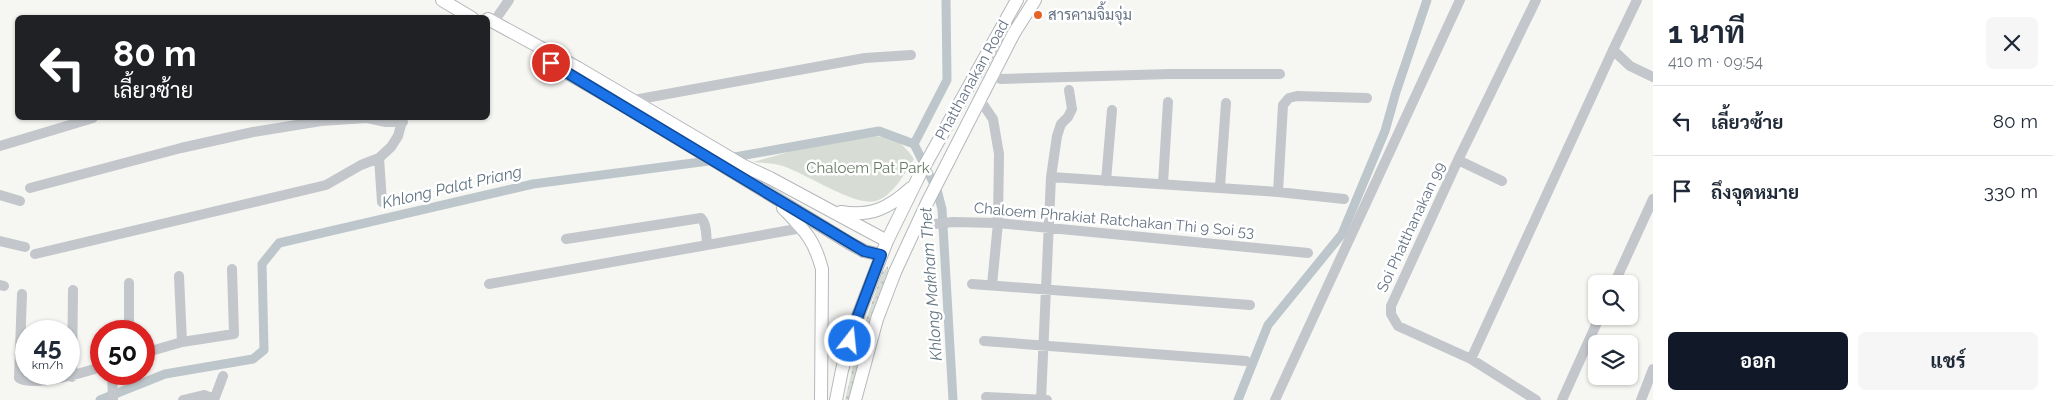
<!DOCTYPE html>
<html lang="th">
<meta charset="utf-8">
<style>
:root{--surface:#fff;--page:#f6f6f7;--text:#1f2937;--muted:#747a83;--line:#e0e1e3;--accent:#111827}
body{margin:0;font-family:Raleway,Sarabun,sans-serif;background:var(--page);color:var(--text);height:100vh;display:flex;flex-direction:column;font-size:19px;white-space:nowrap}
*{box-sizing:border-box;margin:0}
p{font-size:16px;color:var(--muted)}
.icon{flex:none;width:28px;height:28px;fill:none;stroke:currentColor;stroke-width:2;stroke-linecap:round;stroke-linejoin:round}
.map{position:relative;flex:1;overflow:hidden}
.side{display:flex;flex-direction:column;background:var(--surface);width:400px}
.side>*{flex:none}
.top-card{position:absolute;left:15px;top:15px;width:475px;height:105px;border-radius:8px;box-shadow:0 1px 4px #0004;background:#202124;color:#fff;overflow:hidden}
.fabs{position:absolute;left:1588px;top:275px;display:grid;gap:10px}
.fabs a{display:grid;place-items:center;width:50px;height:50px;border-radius:8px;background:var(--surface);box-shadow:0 1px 4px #0004;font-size:25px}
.speed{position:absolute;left:15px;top:320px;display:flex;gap:10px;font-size:25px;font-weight:700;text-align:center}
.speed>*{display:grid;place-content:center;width:65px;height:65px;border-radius:50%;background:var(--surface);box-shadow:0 1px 4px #0004;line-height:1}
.speed small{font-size:12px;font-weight:400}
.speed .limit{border:8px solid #d22;background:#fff;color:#111}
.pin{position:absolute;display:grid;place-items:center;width:42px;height:42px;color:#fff;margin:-21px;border:2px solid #fff;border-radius:50%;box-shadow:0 1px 5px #0007}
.me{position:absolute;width:55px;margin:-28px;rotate:16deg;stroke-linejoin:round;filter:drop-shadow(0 0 4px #0008)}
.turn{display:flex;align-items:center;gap:18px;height:105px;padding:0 15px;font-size:22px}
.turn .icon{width:65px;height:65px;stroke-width:2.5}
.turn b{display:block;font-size:35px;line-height:42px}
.round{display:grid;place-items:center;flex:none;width:52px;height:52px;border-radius:8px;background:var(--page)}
.headline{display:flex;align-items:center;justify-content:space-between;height:85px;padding:0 15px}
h1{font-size:30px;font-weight:700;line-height:38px}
.action{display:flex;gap:10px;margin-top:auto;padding:10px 15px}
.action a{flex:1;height:58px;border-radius:8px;background:var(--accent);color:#fff;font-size:20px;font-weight:700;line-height:58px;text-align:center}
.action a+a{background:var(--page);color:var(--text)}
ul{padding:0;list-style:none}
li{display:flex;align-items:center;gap:15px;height:70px;padding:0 15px;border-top:1px solid var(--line)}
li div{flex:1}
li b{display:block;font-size:19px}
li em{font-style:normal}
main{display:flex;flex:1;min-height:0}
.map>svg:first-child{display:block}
</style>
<main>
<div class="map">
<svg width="1653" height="400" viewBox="0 0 1653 400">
<defs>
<pattern id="grass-dots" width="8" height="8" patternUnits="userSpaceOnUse" patternTransform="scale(1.25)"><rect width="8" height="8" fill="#d7ddd4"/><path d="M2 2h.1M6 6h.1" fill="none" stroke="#b2b8b2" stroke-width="1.8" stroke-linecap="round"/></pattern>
</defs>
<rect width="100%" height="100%" fill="#f6f6f3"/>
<path fill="url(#grass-dots)" d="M888,266V272L875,308L851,400H845L859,341L882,273Z"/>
<path fill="#d7ddd4" d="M865,136C890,136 899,137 914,159C905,173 893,196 876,201C855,207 805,173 783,166C774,163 763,163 753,162L806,147Z"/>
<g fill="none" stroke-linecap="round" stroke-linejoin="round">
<path stroke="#bcc6cb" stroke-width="9" d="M914,144L937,190L942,209L953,400
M914,144L947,80L946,0
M729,158L879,131L914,144
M100,400L165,374L253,359L264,350L262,264L279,243L533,184L716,160
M1238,400L1268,325L1342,234L1385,131L1396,92L1427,0"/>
<defs>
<path id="major" d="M442,0L472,18
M488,19L578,68L744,166L770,178L887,241
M548,62L630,109L851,244L864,251L881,255
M783,208C805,231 814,239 822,269L821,400
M841,212C871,217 889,208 911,188
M836,400L842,370L856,321L887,241L920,174L1017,0
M855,400L877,319L895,272L927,203L1014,33L1035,0"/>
</defs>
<use href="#major" stroke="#b4b8bc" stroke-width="14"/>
<path stroke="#c3c6ca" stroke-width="10" d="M1637,0L1613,50L1630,66L1653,77
M493,23L509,0
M992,76L1001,79L1170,74H1280
M634,100L865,58L911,55
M980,100L993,119L999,154L998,223L992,285
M0,146L93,118
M379,158L382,202
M1458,160L1502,181
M1051,177L1278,192L1344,199
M1106,181L1112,110
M1163,183L1168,102
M1220,187L1226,103
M30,188L181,148L253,132L321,121L367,118L386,122H403
M1278,192L1283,105L1289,98L1297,96L1367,98
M0,195L20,201
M917,226L953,222L998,223L1308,253
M566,239L701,218C707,224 706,235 707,244
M0,241L25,247
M35,254L326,185L361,165L379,158L391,147L398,136L403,118
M179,276L182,342
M129,283V331
M489,284L802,228
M972,284L1250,305
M1614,284L1653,199
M0,285L4,286
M22,294L19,378C33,388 85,372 101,367
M984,341L1246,361
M144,353L182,342L234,334L232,269
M1471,359L1613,50
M112,374L113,400
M72,377L73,290
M986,397L1047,400
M183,400L204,395L214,399
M214,400L223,376
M1041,400L1051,177L1057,136L1061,124L1068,117L1072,109L1069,90
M1275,400L1460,0
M1536,400L1471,359L1398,326L1391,314V306L1458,160L1536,0
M1562,400L1600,316
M1641,400L1653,369"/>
<use href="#major" stroke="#fff" stroke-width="12"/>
</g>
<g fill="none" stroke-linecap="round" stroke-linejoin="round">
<defs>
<path id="route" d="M551,63L852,244L864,251L881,255L856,321L850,341"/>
</defs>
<use href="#route" stroke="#114b97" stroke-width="12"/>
<use href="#route" stroke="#1a73e8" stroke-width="9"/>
</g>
<circle fill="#e26427" stroke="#fff" stroke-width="2" cx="1038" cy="15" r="5"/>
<g text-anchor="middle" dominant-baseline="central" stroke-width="5" stroke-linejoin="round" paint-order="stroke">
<g font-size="15" fill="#657384" stroke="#fff" text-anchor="start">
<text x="1048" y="15">สารคามจิ้มจุ่ม</text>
</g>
<g font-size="15" fill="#657384" stroke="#fff">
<text transform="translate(972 80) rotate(-61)">Phatthanakan Road</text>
<text transform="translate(1114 220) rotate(5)">Chaloem Phrakiat Ratchakan Thi 9 Soi 53</text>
<text transform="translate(1411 227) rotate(-65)">Soi Phatthanakan 99</text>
</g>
<g font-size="15" fill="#677b64" stroke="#fff">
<text x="868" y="168">Chaloem Pat Park</text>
</g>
<g font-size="16" font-style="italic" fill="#617580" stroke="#fff">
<text transform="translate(452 187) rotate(-13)">Khlong Palat Priang</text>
<text transform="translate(931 284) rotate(-94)">Khlong Makham Thet</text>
</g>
</g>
</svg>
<div class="fabs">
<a><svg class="icon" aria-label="search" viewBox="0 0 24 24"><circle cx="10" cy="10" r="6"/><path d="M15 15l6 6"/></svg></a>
<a><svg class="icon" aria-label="layers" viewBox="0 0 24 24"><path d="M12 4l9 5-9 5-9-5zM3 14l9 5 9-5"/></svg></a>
</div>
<div class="speed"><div>45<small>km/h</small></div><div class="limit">50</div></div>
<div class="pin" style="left:551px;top:63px;background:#d93025"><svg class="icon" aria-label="arrive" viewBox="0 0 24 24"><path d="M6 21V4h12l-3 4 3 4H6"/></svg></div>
<svg class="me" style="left:850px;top:341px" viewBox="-20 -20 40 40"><circle r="17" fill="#1a73e8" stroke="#fff" stroke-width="3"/><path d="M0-11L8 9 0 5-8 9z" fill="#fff"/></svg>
<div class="top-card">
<div class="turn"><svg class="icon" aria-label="left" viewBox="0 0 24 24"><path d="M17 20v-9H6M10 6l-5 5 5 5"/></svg><div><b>80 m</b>เลี้ยวซ้าย</div></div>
</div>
</div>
<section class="side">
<div class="headline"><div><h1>1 นาที</h1><p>410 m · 09:54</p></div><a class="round"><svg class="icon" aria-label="close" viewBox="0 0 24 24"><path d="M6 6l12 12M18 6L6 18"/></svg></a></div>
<ul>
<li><svg class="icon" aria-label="left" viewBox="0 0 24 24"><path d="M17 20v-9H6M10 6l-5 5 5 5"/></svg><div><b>เลี้ยวซ้าย</b></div><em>80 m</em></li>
<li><svg class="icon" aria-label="arrive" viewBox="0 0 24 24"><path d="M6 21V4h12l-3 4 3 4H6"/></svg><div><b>ถึงจุดหมาย</b></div><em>330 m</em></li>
</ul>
<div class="action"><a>ออก</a><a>แชร์</a></div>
</section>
</main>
